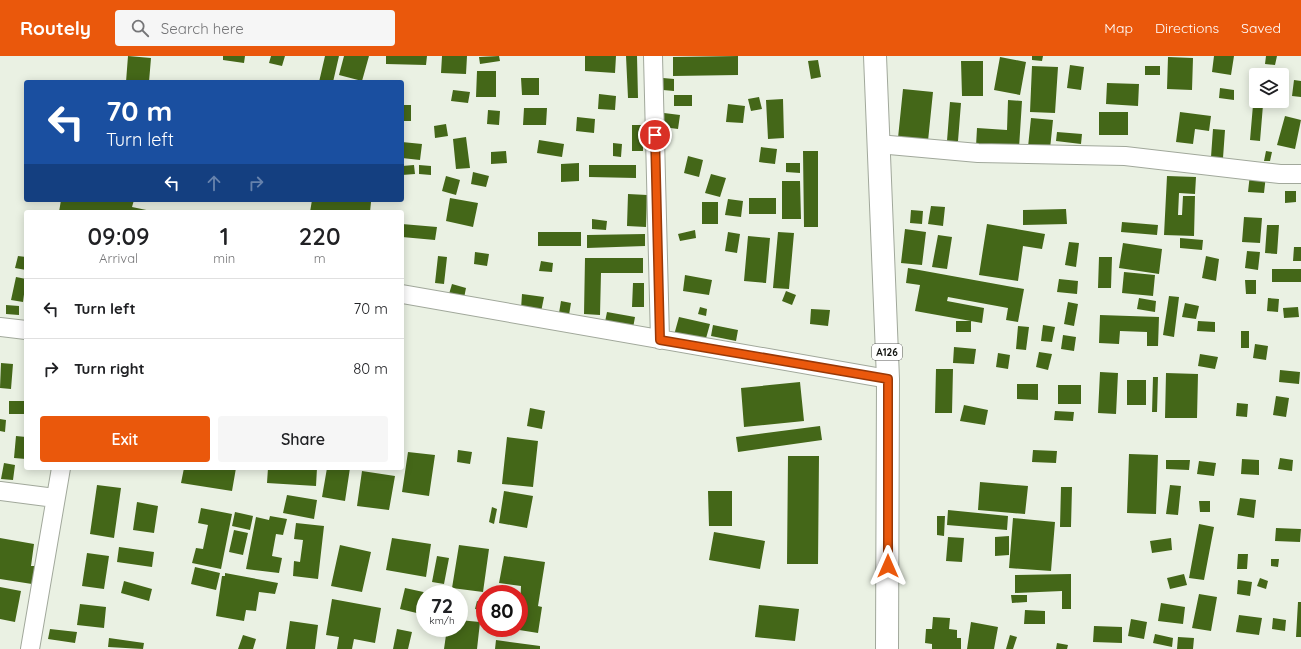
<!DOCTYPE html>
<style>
:root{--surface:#fff;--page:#f6f6f6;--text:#202124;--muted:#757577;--line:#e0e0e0;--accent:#ea580c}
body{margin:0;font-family:Quicksand,sans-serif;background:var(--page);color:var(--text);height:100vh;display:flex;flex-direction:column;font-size:15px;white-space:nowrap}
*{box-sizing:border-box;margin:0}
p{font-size:13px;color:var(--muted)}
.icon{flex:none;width:22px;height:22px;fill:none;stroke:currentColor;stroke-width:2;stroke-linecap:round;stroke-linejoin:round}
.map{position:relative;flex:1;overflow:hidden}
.side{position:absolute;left:24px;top:154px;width:380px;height:260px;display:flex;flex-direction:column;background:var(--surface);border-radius:4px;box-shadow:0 2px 10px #0003}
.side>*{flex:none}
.top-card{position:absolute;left:24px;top:24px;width:380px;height:122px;border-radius:4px;box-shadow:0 2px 10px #0003;background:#1a4fa0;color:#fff;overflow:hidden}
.controls{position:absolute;left:1249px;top:12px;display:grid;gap:8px}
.controls a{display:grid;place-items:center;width:40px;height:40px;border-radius:4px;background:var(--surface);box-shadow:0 2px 10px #0003;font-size:20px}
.speed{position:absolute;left:416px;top:529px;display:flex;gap:8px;font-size:20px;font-weight:700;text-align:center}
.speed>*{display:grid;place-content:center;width:52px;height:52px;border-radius:50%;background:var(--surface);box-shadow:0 2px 10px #0003;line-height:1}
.speed small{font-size:10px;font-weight:400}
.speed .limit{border:6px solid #d22;background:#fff;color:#111}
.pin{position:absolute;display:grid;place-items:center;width:34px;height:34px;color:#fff;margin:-17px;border:2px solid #fff;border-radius:50%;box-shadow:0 1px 4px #0007}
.me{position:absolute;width:44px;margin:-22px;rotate:0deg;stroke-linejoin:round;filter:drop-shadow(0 0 3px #0008)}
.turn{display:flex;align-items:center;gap:14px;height:84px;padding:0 16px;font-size:18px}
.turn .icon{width:52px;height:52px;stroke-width:2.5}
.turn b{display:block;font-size:28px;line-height:34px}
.lanes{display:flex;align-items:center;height:38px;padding:0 16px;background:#0003;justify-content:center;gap:20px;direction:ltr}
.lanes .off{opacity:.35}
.eta{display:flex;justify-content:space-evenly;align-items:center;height:68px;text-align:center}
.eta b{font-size:24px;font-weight:600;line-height:28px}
.action{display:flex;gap:8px;margin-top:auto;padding:8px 16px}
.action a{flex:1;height:46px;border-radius:4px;background:var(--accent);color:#fff;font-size:16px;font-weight:600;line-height:46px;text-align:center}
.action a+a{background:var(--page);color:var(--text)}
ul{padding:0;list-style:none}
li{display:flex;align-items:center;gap:12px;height:60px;padding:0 16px;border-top:1px solid var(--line)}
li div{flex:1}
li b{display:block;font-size:15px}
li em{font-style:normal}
header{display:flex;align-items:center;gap:24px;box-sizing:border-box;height:56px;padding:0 20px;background:var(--accent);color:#fff}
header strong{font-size:19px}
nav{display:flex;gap:22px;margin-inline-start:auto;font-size:14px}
.search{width:280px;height:36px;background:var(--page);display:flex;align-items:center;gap:10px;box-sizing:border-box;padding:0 14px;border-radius:4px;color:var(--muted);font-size:15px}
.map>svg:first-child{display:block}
</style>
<header>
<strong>Routely</strong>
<div class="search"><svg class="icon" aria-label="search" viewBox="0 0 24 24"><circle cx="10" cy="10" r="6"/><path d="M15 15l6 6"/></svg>Search here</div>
<nav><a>Map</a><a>Directions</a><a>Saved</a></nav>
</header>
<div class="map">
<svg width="1301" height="593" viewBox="0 0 1301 593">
<rect width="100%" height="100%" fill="#eaf1e3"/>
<path fill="#446718" d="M128,0L151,2L149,26H126Z
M223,0H245L244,7L223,4Z
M271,0H285L282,10L269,7Z
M325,0H339L333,26H319Z
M344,0H369L362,25L339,19Z
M386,0H427L426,9L386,8Z
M442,0H467L466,18L441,17Z
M499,0L500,5L480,8L479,1Z
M585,0H616L615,17L585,15Z
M626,0H637L638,42H628Z
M738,0V19L673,20V1Z
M1032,0H1043L1042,5L1032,4Z
M1214,0H1234L1231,19L1212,16Z
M1266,0H1277L1275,9L1265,8Z
M1000,1L1026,6L1020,39L994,34Z
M1168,1L1193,2L1192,34L1167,33Z
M818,4L821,21L811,23L808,5Z
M961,5H983V40H962Z
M1070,9L1084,11L1081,34L1067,32Z
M1032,10L1058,11L1055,57L1030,56Z
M1145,10H1160V19H1145Z
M477,15H496V41H476Z
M521,22H539V39H522Z
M663,22L674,23V35L663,34Z
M1294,24L1301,25V41L1292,40Z
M1107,27L1139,28L1138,50L1106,48Z
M1220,32L1234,34V44L1219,42Z
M903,33L933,36L928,85L898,82Z
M453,34L470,36L468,47L451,45Z
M599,38L616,40L615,54L598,53Z
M674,39H692V50H674Z
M759,41L762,53L751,55L748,43Z
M783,43L784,82L768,83L766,44Z
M1008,44L1022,45L1019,92L976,90L977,72L1007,74Z
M950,46L961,47L958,85H947Z
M728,48L745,50L743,67L726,66Z
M402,49H411V65H402Z
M1253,49H1263L1260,85L1250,84Z
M524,52H547L546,69H523Z
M488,54L500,55L499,69L487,68Z
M1099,56H1128V79H1099Z
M1180,56L1211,60L1209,75L1195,73L1193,88L1176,86Z
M664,57L680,59L678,73L663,71Z
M1285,60L1301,64L1295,93L1277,89Z
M577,61L595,63L594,77L576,75Z
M1031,62L1053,64L1050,93L1028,91Z
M446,68L448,80L435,82L434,70Z
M632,69H643V95H632Z
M1213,73L1225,74L1223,102L1211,101Z
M1057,76L1082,78L1081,88L1056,85Z
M466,81L470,112L456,113L453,83Z
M539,84L564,88L562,101L537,97Z
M402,86L422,88L420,104L402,102Z
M613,87L622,88L621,101L613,100Z
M761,91L777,93L775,108L759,106Z
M506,95L507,107L491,108V96Z
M803,95H818V171H804Z
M1266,95L1272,96L1270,105H1264Z
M688,100L703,104L699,121L684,117Z
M579,107V125L561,126V108Z
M786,107H800V117L786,116Z
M414,109L415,118L402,119V110Z
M419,109L431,110V119L419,118Z
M589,109H636V122L589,121Z
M473,116L489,120L486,131L471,128Z
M711,118L726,122L720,141L705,137Z
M1250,118L1266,119L1264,137L1248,136Z
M446,120L460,124L456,139L442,135Z
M1167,120L1196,121L1195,138L1179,137L1178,159H1182L1183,140H1195L1194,180L1164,179Z
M782,125H800L801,163H782Z
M1285,135H1296V146L1285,147Z
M628,138L647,139L646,171L627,170Z
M450,142L478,147L473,171L446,165Z
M749,142H776V158H749Z
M728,143L743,145L741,161L725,159Z
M61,144H134L132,151L156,156H59Z
M312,144H353L371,146L370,156H310Z
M702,146H718V168H702Z
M931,150L945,151L943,170L928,168Z
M1066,153L1067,168L1023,169V154Z
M911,154L923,155L922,168L910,167Z
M1244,161L1262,162L1260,187L1242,186Z
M592,163L607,165L606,174L592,173Z
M1122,166L1158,169L1157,179L1121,176Z
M402,168L437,171L435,184L402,181Z
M987,168L1045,178L1042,193L1023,190L1018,225L979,219Z
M1267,169H1279L1277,198L1265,197Z
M905,173L926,176L922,209L901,207Z
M695,174L696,182L680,185L678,178Z
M538,176H581V190H538Z
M728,176L740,178L737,197L725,195Z
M778,176L794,177L789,233L773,232Z
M645,178V190L587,192V179Z
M938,179L952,181L947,213L932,211Z
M748,180L770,182L766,227L744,225Z
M1180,182L1203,184L1202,194L1180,192Z
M1069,186L1079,187L1076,211L1065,209Z
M1123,187L1162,193L1159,218L1119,212Z
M1294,191H1301V205H1293Z
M1247,195L1260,196L1258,214L1245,212Z
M475,196L489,198L487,210L474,208Z
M18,200L26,201V214L15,212Z
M438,200L447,201L444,228L435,227Z
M1206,200L1219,203L1216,225L1202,222Z
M1099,201H1112L1111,232H1098Z
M585,202H643V217H601L600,259L584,258Z
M541,205L553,207L552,216L539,215Z
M908,212L1024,233L1018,266L1006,264L1008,252L948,241L947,245L984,252L982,267L915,255L920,229L906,227Z
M1272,213H1301V226H1272Z
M1124,216L1155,219L1153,240L1122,237Z
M685,219L712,224L709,239L683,235Z
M16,221L26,223L23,246L11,244Z
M1059,223L1078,225L1077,238L1057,236Z
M1245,224H1256V238H1246Z
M633,227H644V251H632Z
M452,228L466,232L464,242L449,238Z
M786,235L796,239L792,249L782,245Z
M522,238L544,241L541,256L521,253Z
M1169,240L1179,241L1174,281L1163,279Z
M1139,242L1156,245L1155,256L1137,253Z
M1268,242L1279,243L1278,256L1267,255Z
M561,245L571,247L569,259L559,257Z
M1068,246L1078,248L1074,270L1064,268Z
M1185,247L1199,250L1196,263L1182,261Z
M6,249L19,250V259L6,258Z
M700,251L707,253L706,260L698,258Z
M1298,251L1299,261L1284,262L1283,252Z
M811,253L830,254L828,270L810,268Z
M607,256L635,261L633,272L605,266Z
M1100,259L1159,261L1158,290H1147V276L1120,275L1119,288L1099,287Z
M679,261L710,268L705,286L674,279Z
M956,265H971V276H956Z
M1198,265L1215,266V276L1197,275Z
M713,269L738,274L736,285L711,280Z
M1043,269L1055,271L1052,286L1041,285Z
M1018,270L1029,271L1026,294L1016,293Z
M1241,275H1249V292H1241Z
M1063,279L1076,281L1074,295L1061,293Z
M1255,288L1268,290L1266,304L1253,302Z
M954,291L976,293L974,308L953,307Z
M1039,296L1052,298L1048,314L1036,311Z
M998,297L1010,299L1008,313L996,311Z
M1200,298L1218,301L1215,313L1198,310Z
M1,307L13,308L11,333L0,332Z
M936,313H953L952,357H935Z
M1280,314L1300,316L1299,328L1279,326Z
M1100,316L1118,317L1116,358L1098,357Z
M1166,317L1198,318L1197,362H1165Z
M1153,321H1158L1157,356H1152Z
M1127,324H1146V349H1127Z
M800,326L804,365L744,371L741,332Z
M1017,328H1038V344L1017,343Z
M1058,329H1081V348H1058Z
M1276,340L1289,342L1286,361L1273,359Z
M9,345H26V358H9Z
M1237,347L1248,348L1247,361L1236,360Z
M964,349L988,354L985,369L960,365Z
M530,352L545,355L542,373L527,370Z
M1055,355L1074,356L1073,365L1054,364Z
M0,363L6,364L5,376L0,375Z
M820,370L822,384L738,396L736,381Z
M16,380L26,381V403L14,402Z
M507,381L538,385L533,431L502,428Z
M458,394L472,396L470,408L457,406Z
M1033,394L1057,395L1056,407L1032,406Z
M408,396L435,399L429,440L402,436Z
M1129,398L1158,399L1156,458L1127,457Z
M788,400H819L818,508H787Z
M1280,402L1293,404L1292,415L1278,413Z
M1242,403L1259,404V419L1241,418Z
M1166,404H1190L1189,414L1166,413Z
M1199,405L1216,407L1214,420L1197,418Z
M4,407L15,409L13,424L1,423Z
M184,412H236L232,435L181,427Z
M268,412H317L316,430L267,427Z
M327,412H350L345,445L322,441Z
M362,415L395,420L389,454L357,450Z
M980,426L1028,430L1025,458L978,454Z
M97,429L121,432L114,482L90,478Z
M1170,429L1181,430L1178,459L1166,458Z
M1061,431H1072L1071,471H1060Z
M504,435L533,440L527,472L499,467Z
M708,435H732V470H709Z
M287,439L317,444L314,463L283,457Z
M1240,442L1256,444L1254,462L1237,459Z
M1199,445H1210V456H1200Z
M137,446L158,450L154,477L133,474Z
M492,451L497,453L494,468L489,466Z
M201,452L232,458L221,513L192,507L196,492L203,493L208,469L198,467Z
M948,454L1008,460L1007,474L947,469Z
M235,456L253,460L250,474L232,470Z
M270,460L287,463L283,479L276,478L272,500L282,502L279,517L246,513L256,461L269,464Z
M937,460H945L944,480L937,479Z
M1013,462L1055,466L1051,515L1009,512Z
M296,467L324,470L318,523L293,520L294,505L300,506L303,484L294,483Z
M1199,468L1214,471L1204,524L1189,522Z
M1276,472L1301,473L1300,486L1275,485Z
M234,474L248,477L243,499L229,496Z
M714,476L765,485L760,513L709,504Z
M1009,480V499L995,500V481Z
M948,481L964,482L962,506L946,505Z
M0,482L34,488L31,510H35L32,528L0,523Z
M392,482L431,488L426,521L386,514Z
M1171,482L1172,494L1152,497L1150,485Z
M340,489L371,496L362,536L331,530Z
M459,489L489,493L483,536L452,532Z
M119,491L154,496L152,511L117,506Z
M87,497L109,500L104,533L82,530Z
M1238,498H1248L1247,513H1237Z
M437,500L449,502L444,528L432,526Z
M504,500L545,506L538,550L542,551L538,577L513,573L519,572L521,530L499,527Z
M1271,503H1279L1278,511L1271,510Z
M195,511L220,517L216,534L191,528Z
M225,517L278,527L275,538L259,536L256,555L246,554L244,565L216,560L222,520H225Z
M1071,518V553H1062V535L1015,537V519Z
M1184,518L1187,529L1170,533L1167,522Z
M1260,522L1268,525L1266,533L1257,530Z
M1238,524L1252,526L1250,540L1237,538Z
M124,525L152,533L149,545L121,537Z
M0,531L21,535L15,566L0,563Z
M405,532L428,537L425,538V559L400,553Z
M1199,538L1217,541L1211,575L1192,572Z
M1011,539H1027V546L1012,547Z
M332,543L381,552L375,587L354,583L352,593H337L339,581L326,579Z
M477,545L485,547V555L475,553Z
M1298,546H1301V581H1296Z
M1161,547L1185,551L1183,568L1158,565Z
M80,548L106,551L104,572L77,569Z
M759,549L799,553L795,585L755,581Z
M1025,554L1045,555V568H1024Z
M1239,559L1262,562L1259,579L1236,576Z
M933,561L950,562L949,573L957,574V582H961V593H932V588L925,587L926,573H932Z
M1273,562L1286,564L1285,575L1272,573Z
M1131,563L1147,566L1144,583L1128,580Z
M459,564L480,566L477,593H444L447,572H459Z
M290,565L318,569L315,593H286Z
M971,566L998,571L994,593H967Z
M1094,570L1122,571V587L1093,586Z
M50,573L77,576L75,587L48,583Z
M397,573L412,576L408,593H393Z
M1155,578L1173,582L1172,591L1153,587Z
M243,579L256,583L253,593H238Z
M1010,579L1017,581L1013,593H1006Z
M1178,581L1194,582L1193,593H1177Z
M109,582L144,587L143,593L108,591Z
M496,584L540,590V593H495Z
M1057,587L1068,589L1067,593H1056Z"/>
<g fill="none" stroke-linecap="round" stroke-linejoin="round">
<defs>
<path id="minor" d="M653,0L660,284
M878,88L978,97L1125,100L1280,118H1301
M402,238L888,323
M0,271L26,274
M0,435L55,442
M30,593L61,412"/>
<path id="highway" d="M875,0L888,323L887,593"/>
</defs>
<use href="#minor" stroke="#a1a89b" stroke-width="20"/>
<use href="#highway" stroke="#a1a89b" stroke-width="24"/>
<use href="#minor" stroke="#fff" stroke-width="18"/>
<use href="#highway" stroke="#fff" stroke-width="22"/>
</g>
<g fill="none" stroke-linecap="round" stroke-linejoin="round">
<defs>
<path id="route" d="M655,79L660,284L888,323V510"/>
</defs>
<use href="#route" stroke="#983908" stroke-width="10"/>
<use href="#route" stroke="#ea580c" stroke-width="7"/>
</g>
<g text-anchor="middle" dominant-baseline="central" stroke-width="4" stroke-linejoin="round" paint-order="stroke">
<rect fill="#fff" stroke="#585956" stroke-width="1" x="872" y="288" width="30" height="16" rx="3"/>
<g font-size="10" font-weight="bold" fill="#10120e">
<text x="887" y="296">A126</text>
</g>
</g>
</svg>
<div class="controls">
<a><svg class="icon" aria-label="layers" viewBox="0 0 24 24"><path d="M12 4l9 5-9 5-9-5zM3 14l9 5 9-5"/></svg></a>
</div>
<div class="speed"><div>72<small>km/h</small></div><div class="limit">80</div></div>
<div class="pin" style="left:655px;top:79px;background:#d93025"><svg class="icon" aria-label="arrive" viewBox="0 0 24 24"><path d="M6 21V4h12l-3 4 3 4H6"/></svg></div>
<svg class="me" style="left:888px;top:510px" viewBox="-20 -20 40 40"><path d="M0-17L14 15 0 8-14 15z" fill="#ea580c" stroke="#fff" stroke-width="4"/></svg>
<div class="top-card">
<div class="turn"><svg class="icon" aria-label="left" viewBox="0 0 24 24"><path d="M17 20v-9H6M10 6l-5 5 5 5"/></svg><div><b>70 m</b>Turn left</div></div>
<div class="lanes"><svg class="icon" aria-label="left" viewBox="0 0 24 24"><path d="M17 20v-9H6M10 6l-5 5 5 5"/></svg><svg class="icon off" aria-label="ahead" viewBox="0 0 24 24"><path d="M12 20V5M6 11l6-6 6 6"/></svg><svg class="icon off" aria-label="right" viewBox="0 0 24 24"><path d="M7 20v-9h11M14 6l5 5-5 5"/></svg></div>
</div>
<section class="side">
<div class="eta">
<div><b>09:09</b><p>Arrival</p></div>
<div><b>1</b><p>min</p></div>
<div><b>220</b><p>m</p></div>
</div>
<ul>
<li><svg class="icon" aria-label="left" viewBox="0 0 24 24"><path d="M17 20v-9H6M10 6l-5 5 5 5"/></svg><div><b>Turn left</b></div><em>70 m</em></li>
<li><svg class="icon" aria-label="right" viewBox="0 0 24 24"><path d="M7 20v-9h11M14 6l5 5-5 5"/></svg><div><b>Turn right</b></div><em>80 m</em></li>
</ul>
<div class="action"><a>Exit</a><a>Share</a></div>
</section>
</div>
